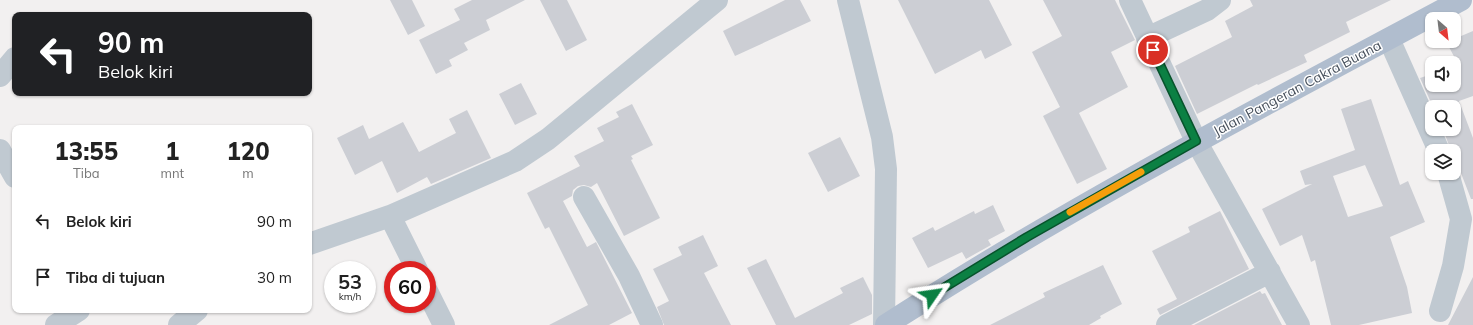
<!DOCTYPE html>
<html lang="id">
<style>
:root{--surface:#fff;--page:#f2f2f2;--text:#222;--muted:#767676}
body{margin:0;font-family:Mulish,sans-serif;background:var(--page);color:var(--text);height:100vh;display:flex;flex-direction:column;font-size:15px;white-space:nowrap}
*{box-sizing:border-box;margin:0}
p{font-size:13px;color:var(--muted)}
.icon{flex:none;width:22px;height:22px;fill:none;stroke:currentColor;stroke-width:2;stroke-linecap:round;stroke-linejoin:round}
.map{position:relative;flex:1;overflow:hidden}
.sheet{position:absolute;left:12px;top:125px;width:300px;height:188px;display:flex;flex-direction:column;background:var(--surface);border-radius:8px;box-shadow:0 1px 3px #0004}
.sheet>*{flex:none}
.banner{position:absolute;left:12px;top:12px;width:300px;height:84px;border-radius:8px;box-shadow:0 1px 3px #0004;background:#202124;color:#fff;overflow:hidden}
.needle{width:26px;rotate:152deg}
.tools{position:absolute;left:1425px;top:12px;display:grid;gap:8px}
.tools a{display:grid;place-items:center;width:36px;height:36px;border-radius:8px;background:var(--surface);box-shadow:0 1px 3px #0004;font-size:20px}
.speed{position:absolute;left:324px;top:261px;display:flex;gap:8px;font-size:20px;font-weight:700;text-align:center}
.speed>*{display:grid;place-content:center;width:52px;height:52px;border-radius:50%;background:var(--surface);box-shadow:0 1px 3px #0004;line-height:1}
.speed small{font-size:10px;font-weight:400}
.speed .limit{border:6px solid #d22;background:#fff;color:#111}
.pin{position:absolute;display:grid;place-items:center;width:34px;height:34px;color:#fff;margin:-17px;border:2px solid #fff;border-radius:50%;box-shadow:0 1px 4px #0007}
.me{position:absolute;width:44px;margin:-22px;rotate:58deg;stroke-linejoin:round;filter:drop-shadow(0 0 3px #0008)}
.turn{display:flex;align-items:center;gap:14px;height:84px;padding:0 20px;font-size:18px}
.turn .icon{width:52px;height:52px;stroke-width:2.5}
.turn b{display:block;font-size:28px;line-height:34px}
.eta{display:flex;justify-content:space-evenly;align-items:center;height:68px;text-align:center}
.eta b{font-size:24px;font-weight:800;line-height:28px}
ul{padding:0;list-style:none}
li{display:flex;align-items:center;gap:12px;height:56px;padding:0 20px}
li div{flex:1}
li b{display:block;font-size:15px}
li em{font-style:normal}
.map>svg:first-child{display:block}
</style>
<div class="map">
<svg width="1473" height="325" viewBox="0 0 1473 325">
<rect width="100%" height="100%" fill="#f2f0f0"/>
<path fill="#ccced4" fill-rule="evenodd" d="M390,0H412L425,26L408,35Z
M472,0H525L486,20L490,30L464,43L468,50L449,60L452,66L436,74L419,40L460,20L454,9Z
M540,0H567L587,40L566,51Z
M785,0H800L811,21L735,56L723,31Z
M898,0H989L1012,45L985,59L981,50L935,74Z
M1043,0H1115L1135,40L1111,52L1128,87L1079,113L1107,169L1077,184L1043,116L1060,107L1032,52L1062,36Z
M1250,0H1391L1346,22L1350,32L1304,55L1307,62L1258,85L1257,84L1197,114L1175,66L1232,37L1225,21L1253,6Z
M1473,31V96L1459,101L1473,138V199H1471L1459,168L1454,162V151H1451L1443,129H1454V107H1433L1420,78L1432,74V85H1454V66L1458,64L1449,47L1454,44V39Z
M521,83L537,114L515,125L499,94Z
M1371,99L1400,185L1408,181L1425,222L1390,237L1407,287L1412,313L1359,325H1331L1315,260L1311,262L1302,235L1280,246L1262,209L1312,184L1305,185L1300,171L1355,150L1341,109ZM1365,165L1383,206L1348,217L1333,176Z
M632,104L653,145L631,156L633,159L631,160L660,218L624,236L597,183L591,187L584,185L578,186L573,190L572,196L563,201L587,247L596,242L632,313L609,325H549L588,305L549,227L545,229L527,193L580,166L574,156L604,141L597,128L619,117L616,112Z
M467,110L491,158L431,184L427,177L397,193L382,161L355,175L337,138L363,125L369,139L403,122L419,152L456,133L449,119Z
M840,137L860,176L828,192L808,153Z
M993,205L1005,231L988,240L991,245L966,259L962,252L928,268L912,238L933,227L935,231L974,211L975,214Z
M1220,211L1249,269L1160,315L1157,309L1177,299L1152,251L1190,232L1188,227Z
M703,235L718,266L704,273L731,325H664L657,307L669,301L653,269L682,255L678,247Z
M766,259L795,318L843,293L840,288L863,277L872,295V314L849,325H776L747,268Z
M1103,265L1122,304L1100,316L1101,318L1089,325H990L1045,297L1043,293Z
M1473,277V325H1448Z
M1260,291L1262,294L1265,293L1282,325H1194Z"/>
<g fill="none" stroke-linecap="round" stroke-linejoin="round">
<path stroke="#c0c9d1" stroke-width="22" d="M848,0L882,137L886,169L884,325
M1130,0L1196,141L1299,325
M1147,38L1207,10L1220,0
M1389,39L1439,151
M0,76L15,58
M0,150L15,177
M584,197L629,276L652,325
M309,244L390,216
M417,270L390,216L515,161L548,139L717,0
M427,291L444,325
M1440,311L1453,266L1461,219L1448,173
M56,325L79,310
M179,325L197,310
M1167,325L1270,272"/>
<path stroke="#b0bdce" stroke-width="22" d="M886,325C1072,205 1267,104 1461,0"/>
</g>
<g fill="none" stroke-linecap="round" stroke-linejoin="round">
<defs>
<path id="route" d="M932,295L1027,237L1196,141L1153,50"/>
</defs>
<use href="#route" stroke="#07532c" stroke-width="10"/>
<use href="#route" stroke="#0b8043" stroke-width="7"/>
<path stroke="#f59e0b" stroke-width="7" d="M1070,212L1141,172"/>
</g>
<g text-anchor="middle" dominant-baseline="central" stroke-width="3" stroke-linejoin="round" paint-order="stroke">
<g font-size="14" fill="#48515d" stroke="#fff">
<text transform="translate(1297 88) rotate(-28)">Jalan Pangeran Cakra Buana</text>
</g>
</g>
</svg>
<div class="tools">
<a><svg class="needle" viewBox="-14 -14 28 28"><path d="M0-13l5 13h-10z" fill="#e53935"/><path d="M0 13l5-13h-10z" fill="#767676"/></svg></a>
<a><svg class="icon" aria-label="sound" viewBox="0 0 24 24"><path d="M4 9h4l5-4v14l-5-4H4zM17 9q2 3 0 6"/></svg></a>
<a><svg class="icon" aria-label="search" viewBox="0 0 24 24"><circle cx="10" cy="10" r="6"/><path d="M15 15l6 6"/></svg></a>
<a><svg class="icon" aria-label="layers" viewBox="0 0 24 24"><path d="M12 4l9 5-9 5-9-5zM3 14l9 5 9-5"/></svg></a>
</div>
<div class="speed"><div>53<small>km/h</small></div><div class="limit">60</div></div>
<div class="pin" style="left:1153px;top:50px;background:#d93025"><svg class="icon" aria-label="arrive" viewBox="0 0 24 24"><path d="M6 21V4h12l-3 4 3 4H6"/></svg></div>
<svg class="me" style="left:932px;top:295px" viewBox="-20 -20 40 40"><path d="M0-17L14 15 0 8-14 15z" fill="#0b8043" stroke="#fff" stroke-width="4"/></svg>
<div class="banner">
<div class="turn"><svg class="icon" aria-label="left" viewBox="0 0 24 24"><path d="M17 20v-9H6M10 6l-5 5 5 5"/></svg><div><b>90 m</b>Belok kiri</div></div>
</div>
<section class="sheet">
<div class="eta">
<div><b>13:55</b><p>Tiba</p></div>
<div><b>1</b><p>mnt</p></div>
<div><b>120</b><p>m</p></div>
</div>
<ul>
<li><svg class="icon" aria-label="left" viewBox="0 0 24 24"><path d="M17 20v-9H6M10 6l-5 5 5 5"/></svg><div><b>Belok kiri</b></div><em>90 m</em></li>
<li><svg class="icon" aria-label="arrive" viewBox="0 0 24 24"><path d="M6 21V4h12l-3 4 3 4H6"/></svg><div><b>Tiba di tujuan</b></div><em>30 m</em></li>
</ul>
</section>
</div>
